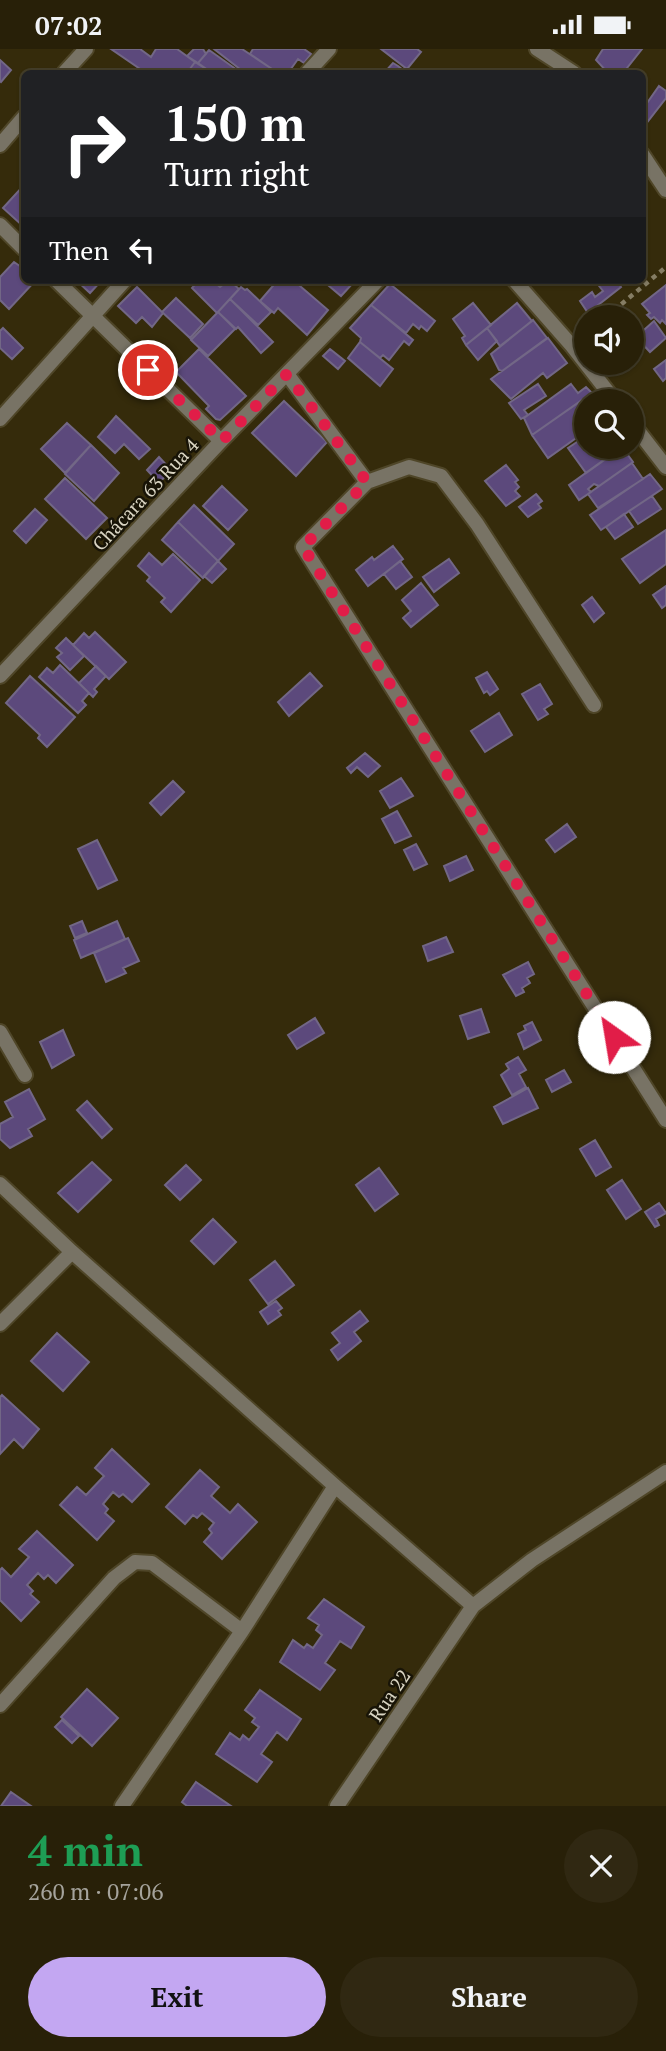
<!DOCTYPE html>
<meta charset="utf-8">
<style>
:root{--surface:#282008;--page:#302812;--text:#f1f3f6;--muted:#a5a39c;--line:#443e29;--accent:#c3a7f2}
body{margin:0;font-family:"PT Serif",serif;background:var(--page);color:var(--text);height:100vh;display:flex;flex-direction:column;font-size:26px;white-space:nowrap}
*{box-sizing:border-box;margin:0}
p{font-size:23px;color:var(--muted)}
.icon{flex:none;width:38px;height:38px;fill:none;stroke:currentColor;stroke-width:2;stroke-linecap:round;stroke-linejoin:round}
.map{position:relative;height:1757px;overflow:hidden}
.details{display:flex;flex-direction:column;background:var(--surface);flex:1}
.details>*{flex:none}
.guide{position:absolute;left:21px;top:21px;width:625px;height:214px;border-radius:10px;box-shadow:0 2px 5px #0004,0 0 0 2px var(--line);background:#202124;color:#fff;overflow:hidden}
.tools{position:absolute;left:574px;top:256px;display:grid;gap:14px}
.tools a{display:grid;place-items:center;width:70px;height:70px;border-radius:50%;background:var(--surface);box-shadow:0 2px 5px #0004,0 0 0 2px var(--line);font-size:35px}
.pin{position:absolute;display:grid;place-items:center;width:60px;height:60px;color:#fff;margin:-30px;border:4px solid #fff;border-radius:50%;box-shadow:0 2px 7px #0007}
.me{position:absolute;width:77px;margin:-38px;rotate:328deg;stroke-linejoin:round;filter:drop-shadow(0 0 5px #0008)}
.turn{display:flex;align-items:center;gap:24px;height:147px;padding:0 28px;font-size:32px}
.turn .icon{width:91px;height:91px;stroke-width:2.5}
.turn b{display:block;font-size:49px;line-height:60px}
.then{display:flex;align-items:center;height:66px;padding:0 28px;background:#0003;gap:14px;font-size:26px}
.round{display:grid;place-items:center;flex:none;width:74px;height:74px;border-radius:37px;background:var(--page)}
.headline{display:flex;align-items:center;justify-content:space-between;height:119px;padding:0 28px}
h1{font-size:42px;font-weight:700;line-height:52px;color:#1e9e55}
.action{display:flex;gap:14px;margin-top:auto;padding:14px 28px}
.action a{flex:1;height:80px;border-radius:42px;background:var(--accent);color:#111;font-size:28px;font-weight:700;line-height:80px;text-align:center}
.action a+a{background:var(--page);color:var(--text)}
.status{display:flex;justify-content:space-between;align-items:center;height:49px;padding:0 35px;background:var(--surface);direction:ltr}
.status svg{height:19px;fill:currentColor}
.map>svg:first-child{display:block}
</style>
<div class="status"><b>07:02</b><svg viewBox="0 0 49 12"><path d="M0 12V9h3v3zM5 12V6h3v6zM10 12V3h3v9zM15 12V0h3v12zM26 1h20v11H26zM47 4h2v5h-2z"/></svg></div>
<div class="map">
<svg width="666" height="1757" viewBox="0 0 666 1757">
<rect width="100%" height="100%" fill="#352b0b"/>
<path fill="#5c497c" stroke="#726786" stroke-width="2" d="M111,0H140L151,8L156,0H177L195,13L187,24H146Z
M194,0H203L206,5L198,14L187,7Z
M214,0H242L278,24H245Z
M253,0H304L311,5L304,14L298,10L288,24H278L250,5Z
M381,0H417L421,3L407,20Z
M603,0H642L623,24H608L596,11Z
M209,1L240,23L238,24H212L198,14Z
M0,11L11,21L1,33L0,32Z
M195,13L209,22L208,24H187Z
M393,14L398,17L407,24H384Z
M659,37L666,42V49L645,76L642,72V50L647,54Z
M24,136V178L3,159Z
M14,213L24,220V231H36L9,260L0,251V228Z
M76,231H102L90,244Z
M199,231H212L220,238L229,231L239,240L217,264L192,239Z
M278,231H293L328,261L307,286L278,259L274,264L260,252Z
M322,231H351L354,233L341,247Z
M599,231H616L621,238L588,264L580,252L592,243L595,248L603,242L596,233Z
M390,235L435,272L427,282L421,277L419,280L413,275L406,284L371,256Z
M666,236V275L662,271L660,274L654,268L651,270L647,266L650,264L642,255Z
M137,238L163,264L152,278L142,268L136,274L118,257Z
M241,238L245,241L247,240L271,263L258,276L230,250Z
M176,249L203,275L190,289L162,263Z
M230,250L273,293L261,304L238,278L236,280L218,263Z
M473,254L491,276L466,296L462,289L465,287L453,270Z
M517,254L532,272L500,297L487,279Z
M371,256L413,291L409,296L404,292L389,311L383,306L380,309L360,293L361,289L350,279Z
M218,263L235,280L208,307L191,291Z
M533,271L547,289L502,322L499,321L491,305Z
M654,272L666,289L650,303L636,288Z
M3,279L23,299L12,310L0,299V282Z
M487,279L497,292L478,311L466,296Z
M548,289L567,314L547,329L543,324L511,350L491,330Z
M360,293L393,320L380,337L348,309Z
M199,300L246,347L220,371L216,370L206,360L209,357L176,323Z
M330,300L345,312L338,320L323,307Z
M666,311V329L663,332L654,320Z
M538,335L546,347L524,361L528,366L521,370L509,354Z
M571,335L578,344L586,338L592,344L532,386L524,369Z
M592,344L597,352H586V382L548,409L532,386Z
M284,352L327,393L296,427L252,384Z
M116,367L150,400L139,410L124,395L115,404L98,388Z
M67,374L91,396L65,424L41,400Z
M586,387V397H624L586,424L568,399Z
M91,396L119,424L94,452L65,425Z
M622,398L633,413L599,437L594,435L588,440L591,443L579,451L569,436Z
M159,408L171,421L159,434L147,421Z
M632,414L643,430L598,459L588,445Z
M506,416L518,431L515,433L519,438L515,442L520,447L506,457L485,432Z
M650,425L662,440L601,481L590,466Z
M65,429L107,469L86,490L45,450Z
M222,437L247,461L228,481L203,457Z
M536,445L542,452L538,455L541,459L528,468L519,458Z
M652,447L661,460L638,475L629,462Z
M194,456L234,495L218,512L178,473Z
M35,460L47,471L26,494L14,482Z
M624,465L633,478L615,490L606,478Z
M178,473L218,512L203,529L162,491Z
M666,481V515L640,534L622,510Z
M393,497L403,510L368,537L356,521L372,508L374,511Z
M149,504L162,516L173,505L200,531L171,563L161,553L165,549L147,532L150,528L138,517Z
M449,510L459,524L434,543L423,528Z
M218,512L226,520L212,534L204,527Z
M400,512L412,528L396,540L384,525Z
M421,534L438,556L411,578L403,569L411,562L402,551Z
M666,537V556L662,559L653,546Z
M592,548L604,564L594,573L582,556Z
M95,583L126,613L109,630L73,596L84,584L89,589Z
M66,589L84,607L70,621L57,608L62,604L56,599Z
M60,616L89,644L82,652L86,656L78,664L39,628L47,619L53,624Z
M96,617L106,627L94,640L97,643L93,648L79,634Z
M487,623L498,640L490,646L487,642L484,644L476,629Z
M310,624L322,637L289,667L278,653Z
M30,627L75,668L47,698L38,689L40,686L6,654Z
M540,635L552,655L544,660L548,665L538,671L522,645Z
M499,664L512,686L485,703L471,682Z
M365,704L380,717L368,728L357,718L351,724L347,719Z
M401,729L413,747L390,759L380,742Z
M173,732L184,743L161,766L150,754Z
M397,762L411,787L395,794L382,770Z
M567,775L576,788L555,803L546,791Z
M97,791L117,831L98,840L78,800Z
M416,795L427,815L414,821L404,801Z
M466,807L473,821L450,832L444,817Z
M82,872L87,884L75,889L70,877Z
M117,872L125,890L81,909L74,891Z
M446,888L453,903L428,912L423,897Z
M128,889L139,912L123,919L126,924L106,933L94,904Z
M528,913L534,925L527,929L530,934L522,939L524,943L516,947L503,926Z
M481,960L489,983L468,990L460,967Z
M315,969L324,984L297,1000L288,986Z
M532,973L541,991L524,1000L518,985L526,981L524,977Z
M63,981L74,1006L52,1019L40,993Z
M518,1008L526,1021L519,1025L526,1038L512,1046L501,1026L509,1020L506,1015Z
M564,1021L571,1033L552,1043L546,1031Z
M528,1039L538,1059L503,1075L494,1058Z
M29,1040L45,1070L28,1080L32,1087L10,1099L0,1090V1075L13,1068L5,1053Z
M87,1052L112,1080L102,1089L77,1061Z
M595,1091L611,1118L596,1127L580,1100Z
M92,1113L111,1131L78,1163L58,1144Z
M186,1116L201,1131L180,1151L165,1136Z
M379,1119L398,1145L375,1162L356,1136Z
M622,1131L641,1160L626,1170L607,1141Z
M659,1154L666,1164L656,1170L659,1176L655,1178L645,1163Z
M213,1170L236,1193L214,1215L191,1192Z
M275,1212L294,1236L268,1255L250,1231Z
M276,1252L282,1259L278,1262L281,1266L268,1275L260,1263Z
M360,1262L368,1272L354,1283L361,1292L338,1311L331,1301L340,1294L332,1284Z
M57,1284L89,1313L63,1342L31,1312Z
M2,1346L39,1380L23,1399L14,1390L0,1405V1348Z
M112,1400L149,1435L132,1453L123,1445L119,1448L113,1443L103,1455L108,1460L105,1464L114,1472L97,1491L60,1456L77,1438L86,1446L104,1427L95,1419Z
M200,1421L219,1438L211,1447L230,1464L238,1455L257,1473L222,1510L204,1493L212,1484L209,1480L214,1474L202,1464L197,1469L193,1466L185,1475L166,1458Z
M37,1482L73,1516L56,1534L48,1526L44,1530L38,1524L27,1536L33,1542L30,1545L39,1553L21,1572L0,1551V1521L2,1519L11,1528L29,1508L19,1500Z
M324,1550L364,1578L351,1599L340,1592L325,1614L335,1621L320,1641L280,1613L293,1591L304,1599L307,1595L313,1599L322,1586L316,1581L319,1576L308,1569Z
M87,1640L118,1669L92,1697L61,1668Z
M260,1641L301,1670L287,1691L277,1683L261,1705L272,1713L257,1733L216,1705L230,1684L240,1691L243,1686L249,1691L259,1678L252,1673L255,1669L245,1661Z
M62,1671L79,1687L72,1694L55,1678Z
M196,1733L231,1757H187L182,1753Z
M11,1743L31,1757H1Z"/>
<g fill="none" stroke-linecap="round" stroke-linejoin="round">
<defs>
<path id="street" d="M537,0L574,24
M64,24L86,0
M307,24L329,0
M0,96L24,68
M642,105L666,141
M0,176L24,200
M56,231L221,392
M514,231L572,297L615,352
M287,325L367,433
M0,370L125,231
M632,374L666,418
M0,627L221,392L378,231
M594,656L477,475L441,427L409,418L367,433L303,498L666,1071
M0,983L25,1026
M0,1135L72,1203L335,1437L242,1582
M0,1275L72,1203
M335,1437L473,1557
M0,1656L114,1529L135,1513L152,1514L242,1582L122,1757
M337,1757L473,1557L532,1511L666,1423"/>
</defs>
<use href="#street" stroke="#4f4628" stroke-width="18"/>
<path stroke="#857d64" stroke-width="4.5" stroke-dasharray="5 5" stroke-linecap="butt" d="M606,268L666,218"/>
<use href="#street" stroke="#787365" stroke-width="14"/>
</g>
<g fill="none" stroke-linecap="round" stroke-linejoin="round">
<path stroke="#e11d48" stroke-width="12" stroke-dasharray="0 21.6" d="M148,321L222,392L287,325L367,433L303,498L614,988"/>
</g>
<g text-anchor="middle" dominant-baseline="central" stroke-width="5" stroke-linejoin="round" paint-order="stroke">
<g font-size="19" fill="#d9d4c2" stroke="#181407">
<text transform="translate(145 445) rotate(-47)">Chácara 63 Rua 4</text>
<text transform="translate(389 1646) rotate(-56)">Rua 22</text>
</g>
</g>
</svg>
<div class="tools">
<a><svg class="icon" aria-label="sound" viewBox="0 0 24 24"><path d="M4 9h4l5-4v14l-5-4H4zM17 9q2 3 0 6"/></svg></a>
<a><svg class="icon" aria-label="search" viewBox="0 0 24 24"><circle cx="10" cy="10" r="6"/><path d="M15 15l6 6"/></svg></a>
</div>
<div class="pin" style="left:148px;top:321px;background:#d93025"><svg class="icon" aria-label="arrive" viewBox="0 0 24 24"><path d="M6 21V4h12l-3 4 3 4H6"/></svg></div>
<svg class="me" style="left:614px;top:988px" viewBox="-20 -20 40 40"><circle r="19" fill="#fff"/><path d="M0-13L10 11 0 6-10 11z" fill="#e11d48"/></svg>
<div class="guide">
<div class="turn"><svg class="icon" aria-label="right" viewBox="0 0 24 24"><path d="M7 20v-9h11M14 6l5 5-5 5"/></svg><div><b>150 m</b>Turn right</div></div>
<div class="then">Then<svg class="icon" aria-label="left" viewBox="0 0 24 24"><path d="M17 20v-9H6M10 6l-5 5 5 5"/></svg></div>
</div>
</div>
<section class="details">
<div class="headline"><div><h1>4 min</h1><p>260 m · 07:06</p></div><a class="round"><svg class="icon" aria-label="close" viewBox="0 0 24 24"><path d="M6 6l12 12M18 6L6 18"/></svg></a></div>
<div class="action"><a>Exit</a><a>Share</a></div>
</section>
